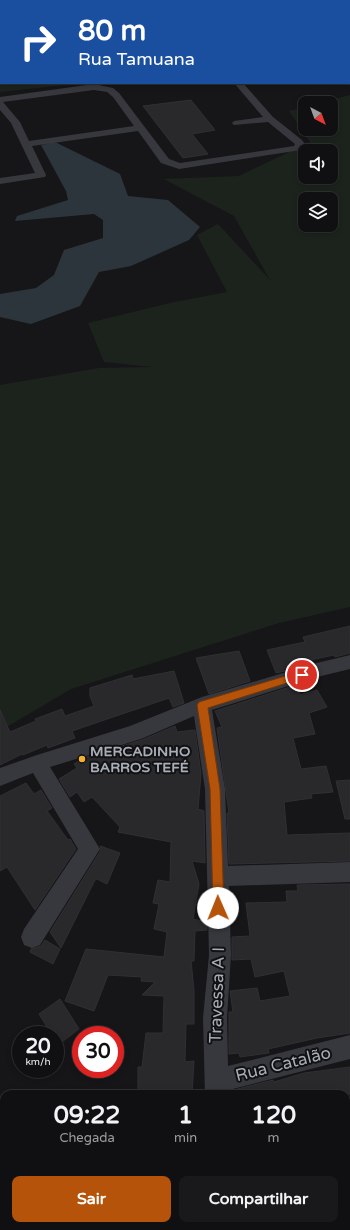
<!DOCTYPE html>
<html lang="pt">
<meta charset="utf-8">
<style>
:root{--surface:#101012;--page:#19191b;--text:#f1f3f6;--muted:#9c9d9f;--line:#303032;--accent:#b45309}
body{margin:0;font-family:"Varela Round",sans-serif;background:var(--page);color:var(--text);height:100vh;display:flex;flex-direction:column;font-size:15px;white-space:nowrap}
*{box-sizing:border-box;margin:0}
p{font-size:13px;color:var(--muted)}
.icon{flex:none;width:22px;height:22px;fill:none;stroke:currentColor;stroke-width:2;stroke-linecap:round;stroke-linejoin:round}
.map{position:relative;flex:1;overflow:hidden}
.side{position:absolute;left:0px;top:1090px;width:350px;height:140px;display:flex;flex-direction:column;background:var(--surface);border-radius:12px 12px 0 0;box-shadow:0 2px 6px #0003,0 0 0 1px var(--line)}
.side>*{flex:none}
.guide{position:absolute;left:0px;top:0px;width:350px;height:84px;box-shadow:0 2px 6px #0003,0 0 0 1px var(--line);background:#1a4fa0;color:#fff;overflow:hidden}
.needle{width:26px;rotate:139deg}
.fabs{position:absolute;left:298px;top:96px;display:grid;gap:8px}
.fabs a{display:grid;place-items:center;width:40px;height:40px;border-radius:8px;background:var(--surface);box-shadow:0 2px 6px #0003,0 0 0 1px var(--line);font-size:20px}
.speed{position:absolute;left:12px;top:1026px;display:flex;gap:8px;font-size:20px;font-weight:700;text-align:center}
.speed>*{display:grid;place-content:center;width:52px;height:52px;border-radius:50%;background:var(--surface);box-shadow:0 2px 6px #0003,0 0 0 1px var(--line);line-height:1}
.speed small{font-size:10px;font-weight:400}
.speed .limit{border:6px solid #d22;background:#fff;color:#111}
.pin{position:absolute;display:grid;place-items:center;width:34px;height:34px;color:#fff;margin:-17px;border:2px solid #fff;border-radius:50%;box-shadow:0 1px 4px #0007}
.me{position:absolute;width:44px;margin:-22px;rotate:359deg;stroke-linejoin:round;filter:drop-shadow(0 0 3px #0008)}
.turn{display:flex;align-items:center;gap:14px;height:84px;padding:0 12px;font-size:18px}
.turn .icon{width:52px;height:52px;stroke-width:2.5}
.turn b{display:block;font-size:28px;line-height:34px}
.eta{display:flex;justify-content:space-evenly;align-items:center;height:68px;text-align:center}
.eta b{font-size:24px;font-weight:800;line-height:28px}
.action{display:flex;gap:8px;margin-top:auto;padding:8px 12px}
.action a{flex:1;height:46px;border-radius:8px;background:var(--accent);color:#fff;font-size:16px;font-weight:800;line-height:46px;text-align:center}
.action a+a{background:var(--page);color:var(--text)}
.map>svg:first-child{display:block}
</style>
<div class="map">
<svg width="350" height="1230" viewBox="0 0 350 1230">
<rect width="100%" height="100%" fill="#161618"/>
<path fill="#1c231d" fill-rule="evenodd" d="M68,0H350V64L349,1H61Z
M1,6V83H84L0,92Z
M350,95V607L279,623L71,689L0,731V385L99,368L153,367L104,362L88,323L170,303L227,292L197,235L218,224L270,280L234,216L164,179L239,176L310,142L289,111L305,107V129H331V103H319ZM305,151H331V177H305ZM305,199H331V225H305Z"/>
<path fill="#2c353c" d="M55,142L120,174L128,196L168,200L200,227L189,240L131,266L99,272L80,306L31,324L0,317V294L36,288L54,275L64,250L103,238V220L94,214L15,221L17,216L68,200L66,191L41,145Z"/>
<path fill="#29292c" stroke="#303034" d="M191,100L215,130L192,134L208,154L183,158L143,106Z
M350,626V653L335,657L334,655L287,665L289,670L276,673L267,650L305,642L303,637Z
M239,651L250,681L209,694L196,658Z
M174,671L184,703L173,707L169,698L72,731L75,738L48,748L47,745L23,755L22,754L0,765V710L10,732L36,721L35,719L62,709L65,716L94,706L90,696V688L132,675L133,679Z
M296,685L300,695L317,690L327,707L309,713L315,734L293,738L301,769L326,766L333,792L311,794L312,798L284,802L287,835L350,833V861L229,864L227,813H229L217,728L222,727L215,711Z
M175,726L177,732L195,730L201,774L198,809L204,811L205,863L192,861L199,884L193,919L207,922V930L195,931L194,961H191L194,990V1024H186L185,1062L194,1061L192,1094H138V1067H142L146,1033H163L164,996L142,995L155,982L141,981L142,977L108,975L94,1011L65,1001L86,949L164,957L167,932L154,929L159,904L153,903L158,880L170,882L171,842L118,832L120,827L92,797L84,802L77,792L70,797L59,779L77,768L74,764L83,758L142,740Z
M350,780V819H345L336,781Z
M26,783L34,794L41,790L52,808L47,811L68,840L70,839L76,849L35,910L7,867L0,871V796Z
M100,846L120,853L107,884L97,879L95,880L61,948L50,932L101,850Z
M350,884V1033L317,1038L268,1049L269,1053L240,1057L239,1053L229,1054V1012H233L230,991L257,988L260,1001L290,996L284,971L255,977L251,959L232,960V937L250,936L246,903L287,902L286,891H298L297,885Z
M45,940L60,949L53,964L30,952L31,949L41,946Z
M60,999L79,1029L58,1045L55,1040V1035H52L39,1014Z
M350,1067V1094H230V1091L273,1080L274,1082L304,1073Z"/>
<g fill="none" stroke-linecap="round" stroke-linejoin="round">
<path fill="#37383d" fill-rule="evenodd" d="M13,0H30L12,1Z
M0,1H2L1,5H0Z
M349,26H350V30H349Z
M234,83H243L273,117L302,140L305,144L301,150L179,169L161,163L138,131L32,146L46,175L45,177L0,184V178L35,173L11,123L0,110V97L94,84L113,88L119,93L169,159L180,163L294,146L295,144L268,122L234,125L232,123L234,121L263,117ZM94,90L107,92L113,97L134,126L29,141L20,122L3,102Z
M350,655V669L317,677L212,710L225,789L228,866L350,862V882L229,886L231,955L227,1018L228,1066L350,1035V1059L229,1090V1094H205L203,1018L209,955L205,789L194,716L141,739L50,767L100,849L40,945L32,948L24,945L21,937L24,929L78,849L33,773L0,786V768L37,755L130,726L202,697L317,663Z
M210,1226H236V1230H210Z"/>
</g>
<path fill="#b45309" stroke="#753606" d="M302,671L306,672L307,675L306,677L208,708L220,789L224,908L222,912L218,913L214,912L213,908L210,789L197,705L199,702L202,701Z"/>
<circle fill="#f2b134" stroke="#111113" stroke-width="1.5" cx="82" cy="759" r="4"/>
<g text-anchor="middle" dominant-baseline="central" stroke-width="4" stroke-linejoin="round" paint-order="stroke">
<g font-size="14" font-weight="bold" fill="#a8adb8" stroke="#111113" text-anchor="start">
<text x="90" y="751">MERCADINHO<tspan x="90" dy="16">BARROS TEFÉ</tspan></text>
</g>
<g font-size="17" fill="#a8adb8" stroke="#111113">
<text transform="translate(217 995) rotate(-88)">Travessa A I</text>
<text transform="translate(283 1064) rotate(-14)">Rua Catalão</text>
</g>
</g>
</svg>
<div class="fabs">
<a><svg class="needle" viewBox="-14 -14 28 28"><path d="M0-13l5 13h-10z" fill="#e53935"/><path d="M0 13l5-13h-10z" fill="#9c9d9f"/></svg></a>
<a><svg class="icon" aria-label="sound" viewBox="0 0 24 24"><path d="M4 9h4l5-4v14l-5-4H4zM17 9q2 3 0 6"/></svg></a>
<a><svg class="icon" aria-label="layers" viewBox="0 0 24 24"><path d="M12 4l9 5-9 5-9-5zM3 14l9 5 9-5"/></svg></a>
</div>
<div class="speed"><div>20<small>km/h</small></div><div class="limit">30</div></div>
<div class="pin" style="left:302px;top:675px;background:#d93025"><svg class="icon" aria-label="arrive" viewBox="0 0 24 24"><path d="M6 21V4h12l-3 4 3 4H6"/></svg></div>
<svg class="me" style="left:218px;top:908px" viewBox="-20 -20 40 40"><circle r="19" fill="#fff"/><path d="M0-13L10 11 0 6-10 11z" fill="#b45309"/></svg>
<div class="guide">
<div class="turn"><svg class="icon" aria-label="right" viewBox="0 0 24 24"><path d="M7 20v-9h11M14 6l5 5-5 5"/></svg><div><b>80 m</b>Rua Tamuana</div></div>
</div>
<section class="side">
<div class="eta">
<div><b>09:22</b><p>Chegada</p></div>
<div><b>1</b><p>min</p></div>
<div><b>120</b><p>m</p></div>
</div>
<div class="action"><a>Sair</a><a>Compartilhar</a></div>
</section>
</div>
